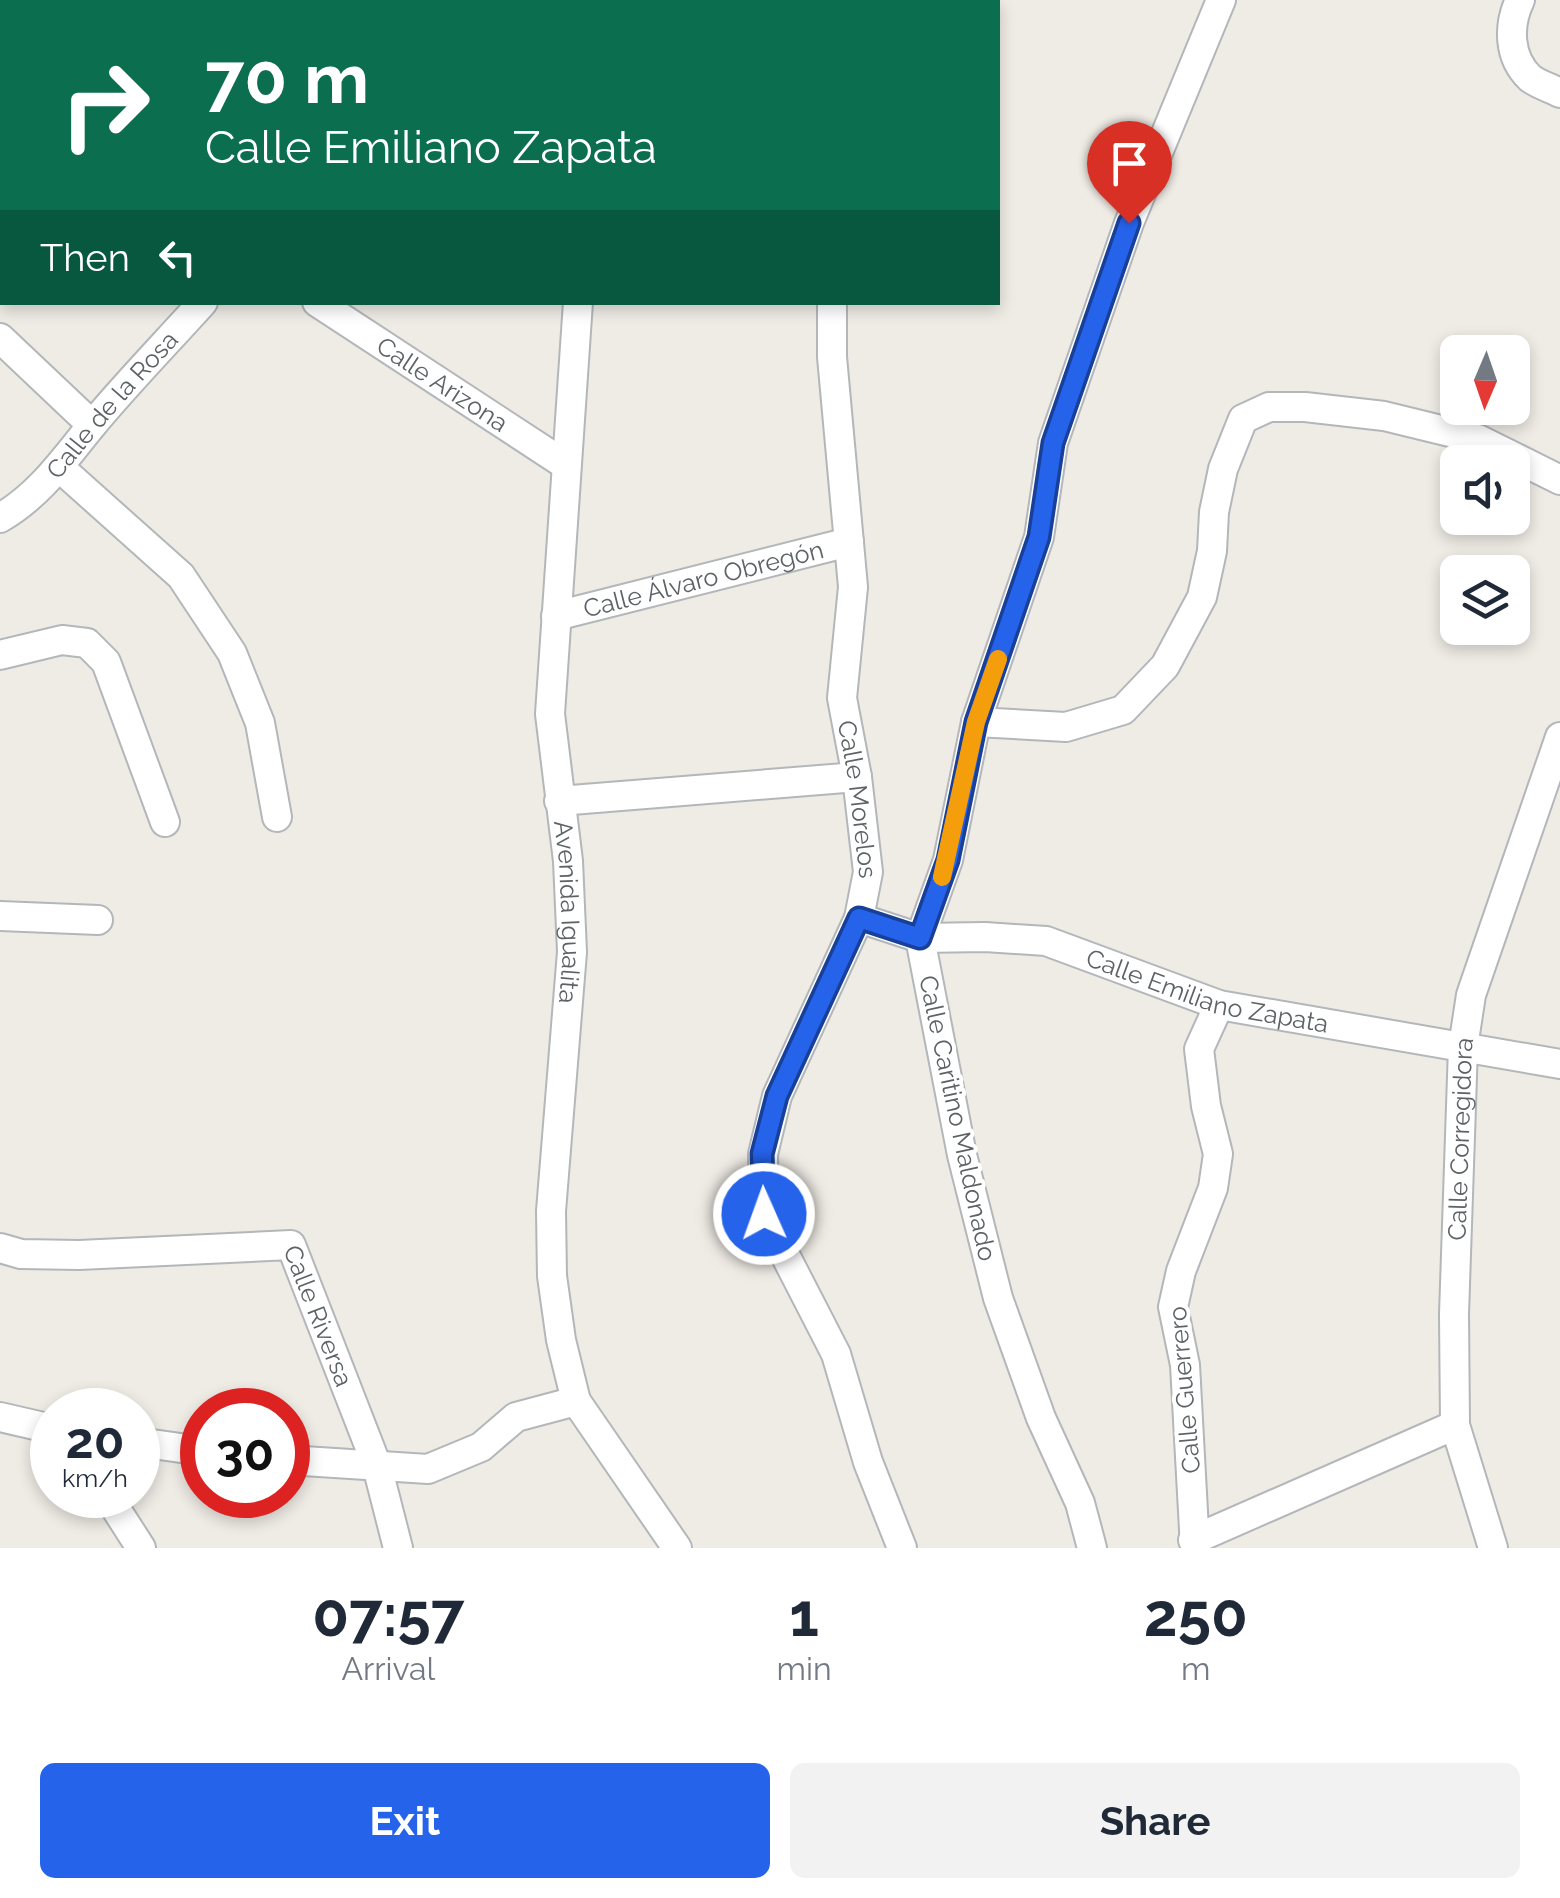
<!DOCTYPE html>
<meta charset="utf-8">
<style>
:root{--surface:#fff;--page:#f2f2f3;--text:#1f2937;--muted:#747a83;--accent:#2563eb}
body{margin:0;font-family:Raleway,sans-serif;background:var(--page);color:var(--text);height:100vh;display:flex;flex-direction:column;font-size:38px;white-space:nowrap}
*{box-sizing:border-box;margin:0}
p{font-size:32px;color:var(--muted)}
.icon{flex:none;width:55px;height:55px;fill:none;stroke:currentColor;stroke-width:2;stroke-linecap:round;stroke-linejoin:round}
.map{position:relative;height:1548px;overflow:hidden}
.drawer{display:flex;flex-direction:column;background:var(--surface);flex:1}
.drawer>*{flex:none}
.top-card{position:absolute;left:0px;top:0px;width:1000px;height:305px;box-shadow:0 5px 15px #0003;background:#0b6e4f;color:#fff;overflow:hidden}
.needle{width:65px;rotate:182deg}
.buttons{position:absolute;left:1440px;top:335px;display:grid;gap:20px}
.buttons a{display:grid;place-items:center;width:90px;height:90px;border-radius:15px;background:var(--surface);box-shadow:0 5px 15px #0003;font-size:50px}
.speed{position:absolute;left:30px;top:1388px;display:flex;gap:20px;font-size:50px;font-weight:700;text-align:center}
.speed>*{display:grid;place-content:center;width:130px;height:130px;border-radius:50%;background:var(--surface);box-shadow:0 5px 15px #0003;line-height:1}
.speed small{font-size:25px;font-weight:400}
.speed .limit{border:15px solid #d22;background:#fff;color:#111}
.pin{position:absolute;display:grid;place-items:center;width:85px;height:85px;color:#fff;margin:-102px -42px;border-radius:50% 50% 50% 0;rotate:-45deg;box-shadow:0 0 10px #0007}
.pin .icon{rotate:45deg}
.me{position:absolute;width:110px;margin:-55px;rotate:358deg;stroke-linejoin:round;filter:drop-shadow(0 0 8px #0008)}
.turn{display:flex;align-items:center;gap:35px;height:210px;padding:0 40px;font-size:45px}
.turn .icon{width:130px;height:130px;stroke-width:2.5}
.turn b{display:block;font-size:70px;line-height:85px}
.then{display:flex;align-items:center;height:95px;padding:0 40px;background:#0003;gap:20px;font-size:38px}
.eta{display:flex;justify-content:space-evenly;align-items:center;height:170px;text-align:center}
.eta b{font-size:60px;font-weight:700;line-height:70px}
.button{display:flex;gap:20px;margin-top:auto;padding:20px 40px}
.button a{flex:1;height:115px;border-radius:15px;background:var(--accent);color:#fff;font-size:40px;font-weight:700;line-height:115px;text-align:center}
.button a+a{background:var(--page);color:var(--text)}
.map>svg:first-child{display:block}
</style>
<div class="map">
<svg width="1560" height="1548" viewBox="0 0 1560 1548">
<rect width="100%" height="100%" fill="#efebe5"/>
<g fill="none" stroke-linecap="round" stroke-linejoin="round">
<defs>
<g id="street">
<path d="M23,0L24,2"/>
<path d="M1520,0C1508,25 1508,57 1530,78C1537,84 1551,88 1560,93"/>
<path d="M619,2V0"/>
<path d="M839,2V0"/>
<path d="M0,143L2,142"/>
<path id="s1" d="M317,302L566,465"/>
<path id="s2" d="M578,302L550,714L568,861L572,952L551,1211L552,1276L561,1340L576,1401L677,1548"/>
<path id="s3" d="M832,302V357L853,587L842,698L857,777L868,872L859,918L777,1096L763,1154L764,1214L836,1354L868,1462L902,1548"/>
<path d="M0,338L92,425"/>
<path d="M59,467L181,576L232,653L260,723L277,817"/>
<path id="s4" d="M0,518C40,495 64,459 93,424C128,382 166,343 203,302"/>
<path id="s5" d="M556,616L849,542"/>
<path d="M0,655L62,640L87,643L106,662L165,822"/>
<path d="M976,722L1066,727L1123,710L1165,666L1202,597L1212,551L1214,512L1223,469L1243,419L1269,407H1305L1384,416L1478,439L1560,480"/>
<path d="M559,801L857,777"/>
<path d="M0,916L98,920"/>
<path id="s6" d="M859,918L920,938L985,937L1046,941L1219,1005L1560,1064"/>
<path id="s7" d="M0,1248L21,1254L79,1255L291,1245L377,1466L398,1548"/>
<path d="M0,1417L52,1429"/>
<path d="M138,1442L202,1451"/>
<path d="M288,1460L428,1469L481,1447L516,1417L576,1401"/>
<path d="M107,1495L141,1548"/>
<path d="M1193,1540L1455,1425"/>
<path d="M1092,1548L1080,1503L1041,1418L998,1298L962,1155L920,938L948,860L976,722L1039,537L1053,443L1129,223L1221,0"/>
<path d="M1195,1548L1185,1365L1173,1307L1181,1271L1213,1188L1218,1154L1206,1106L1199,1049L1219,1005"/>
<path id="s8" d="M1493,1548L1455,1425L1454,1314L1463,1047L1471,995L1560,737"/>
</g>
</defs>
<use href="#street" stroke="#b3b7ba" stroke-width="32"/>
<path stroke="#a0cea5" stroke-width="5" stroke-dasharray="10 5" stroke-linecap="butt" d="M353,2L354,0"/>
<use href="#street" stroke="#fff" stroke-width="28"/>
</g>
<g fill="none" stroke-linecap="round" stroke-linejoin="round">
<defs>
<path id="route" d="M764,1214L762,1154L777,1096L859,918L920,938L948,860L976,722L1039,537L1053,443L1129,223"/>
</defs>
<use href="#route" stroke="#184099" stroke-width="25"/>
<use href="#route" stroke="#2563eb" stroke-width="18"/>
<path stroke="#f59e0b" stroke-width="18" d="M942,877L976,722L998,659"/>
</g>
<g text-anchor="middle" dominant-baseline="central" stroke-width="8" stroke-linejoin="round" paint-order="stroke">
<g font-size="25" fill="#5d6265" stroke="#fff">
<text stroke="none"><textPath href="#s1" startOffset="150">Calle Arizona</textPath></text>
<text stroke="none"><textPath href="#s4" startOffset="160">Calle de la Rosa</textPath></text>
<text stroke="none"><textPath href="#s5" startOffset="152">Calle Álvaro Obregón</textPath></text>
<text stroke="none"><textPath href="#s3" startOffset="500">Calle Morelos</textPath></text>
<text stroke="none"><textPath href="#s2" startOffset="612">Avenida Igualita</textPath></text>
<text stroke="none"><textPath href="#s6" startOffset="360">Calle Emiliano Zapata</textPath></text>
<text transform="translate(958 1118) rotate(78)">Calle Caritino Maldonado</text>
<text stroke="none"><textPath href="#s8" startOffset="415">Calle Corregidora</textPath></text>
<text stroke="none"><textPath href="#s7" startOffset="368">Calle Riversa</textPath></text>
<text transform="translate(1184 1390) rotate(-95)">Calle Guerrero</text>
</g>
</g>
</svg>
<div class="buttons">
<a><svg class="needle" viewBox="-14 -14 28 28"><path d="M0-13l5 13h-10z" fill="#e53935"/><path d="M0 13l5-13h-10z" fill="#747a83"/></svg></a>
<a><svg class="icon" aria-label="sound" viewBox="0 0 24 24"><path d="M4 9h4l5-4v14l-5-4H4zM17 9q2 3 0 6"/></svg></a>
<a><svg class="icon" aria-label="layers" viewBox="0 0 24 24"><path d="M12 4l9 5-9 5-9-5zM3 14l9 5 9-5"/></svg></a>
</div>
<div class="speed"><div>20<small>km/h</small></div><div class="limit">30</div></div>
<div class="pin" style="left:1129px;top:223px;background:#d93025"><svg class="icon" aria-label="arrive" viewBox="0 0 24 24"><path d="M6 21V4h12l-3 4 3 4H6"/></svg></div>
<svg class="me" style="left:764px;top:1214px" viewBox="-20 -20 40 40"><circle r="17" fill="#2563eb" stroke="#fff" stroke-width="3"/><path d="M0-11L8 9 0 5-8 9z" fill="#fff"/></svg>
<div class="top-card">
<div class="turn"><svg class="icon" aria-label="right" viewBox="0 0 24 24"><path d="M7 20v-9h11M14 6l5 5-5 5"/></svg><div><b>70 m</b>Calle Emiliano Zapata</div></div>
<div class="then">Then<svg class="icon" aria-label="left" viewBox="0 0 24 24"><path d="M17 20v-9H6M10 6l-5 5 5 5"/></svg></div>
</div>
</div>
<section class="drawer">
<div class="eta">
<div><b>07:57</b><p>Arrival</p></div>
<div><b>1</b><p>min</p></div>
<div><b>250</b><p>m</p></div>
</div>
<div class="button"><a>Exit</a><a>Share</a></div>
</section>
